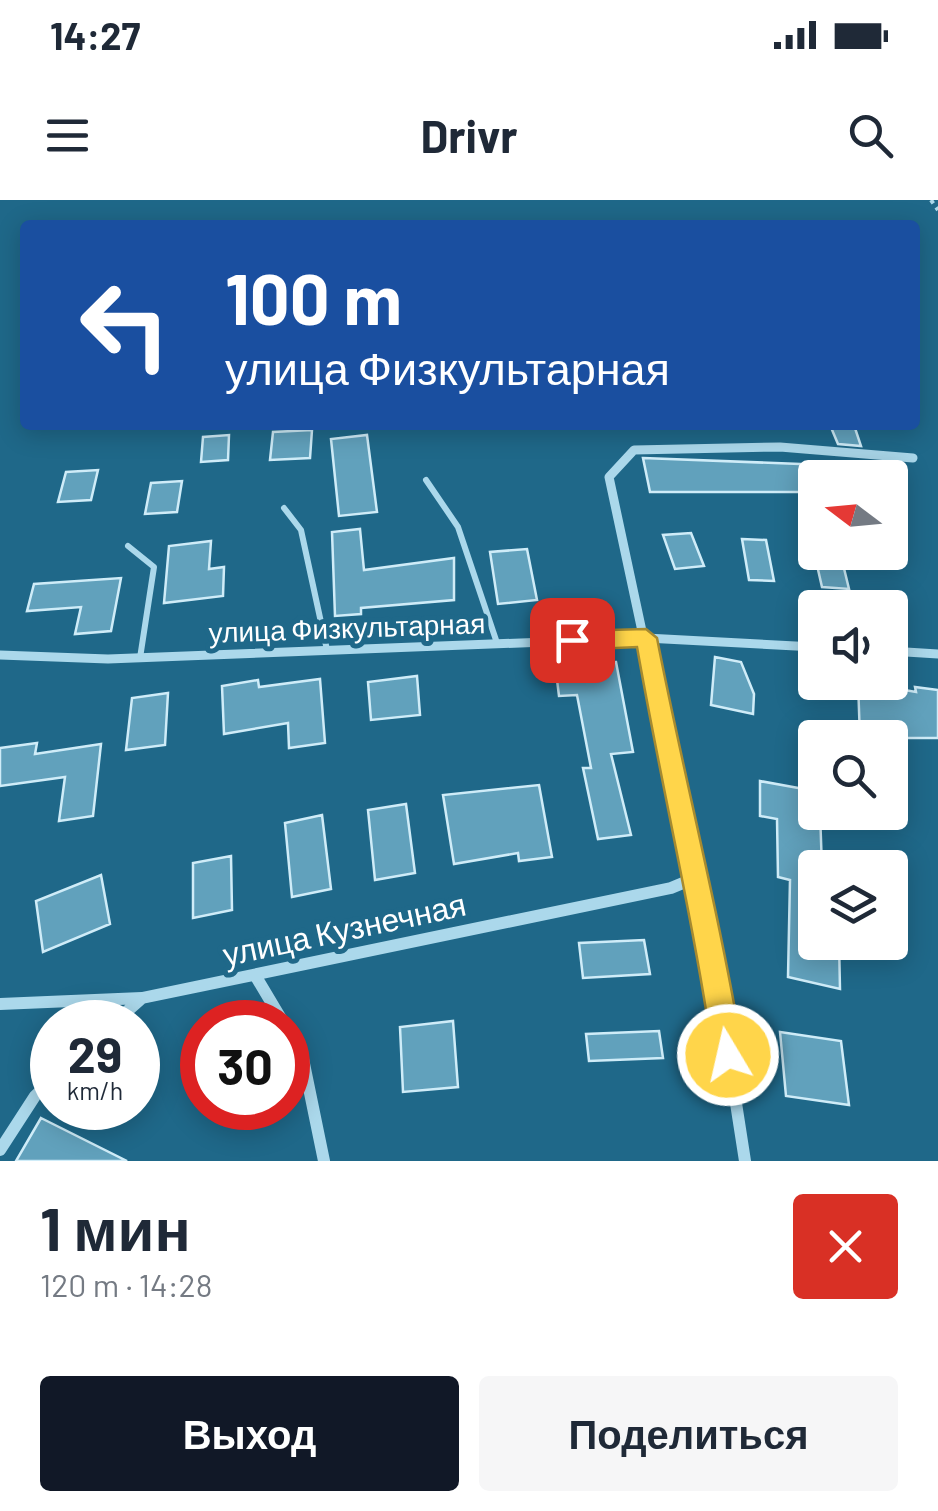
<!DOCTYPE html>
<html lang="ru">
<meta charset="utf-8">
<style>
:root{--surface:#fff;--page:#f6f6f7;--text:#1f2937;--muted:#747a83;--accent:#111827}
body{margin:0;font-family:Barlow,sans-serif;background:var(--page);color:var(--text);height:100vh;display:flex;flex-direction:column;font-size:38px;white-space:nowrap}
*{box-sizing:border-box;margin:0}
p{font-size:32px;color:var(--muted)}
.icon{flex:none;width:55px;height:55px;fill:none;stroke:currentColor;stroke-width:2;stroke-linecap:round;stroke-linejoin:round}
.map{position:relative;height:961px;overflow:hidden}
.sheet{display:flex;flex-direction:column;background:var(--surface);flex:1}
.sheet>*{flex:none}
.hud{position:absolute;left:20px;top:20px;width:900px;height:210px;border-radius:10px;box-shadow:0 5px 25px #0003;background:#1a4fa0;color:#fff;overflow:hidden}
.needle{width:65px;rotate:286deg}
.controls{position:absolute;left:798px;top:260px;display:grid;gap:20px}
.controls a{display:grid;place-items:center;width:110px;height:110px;border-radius:10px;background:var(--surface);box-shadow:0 5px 25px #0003;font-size:50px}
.speed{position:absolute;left:30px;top:800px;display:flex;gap:20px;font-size:50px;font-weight:700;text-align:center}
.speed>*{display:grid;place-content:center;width:130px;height:130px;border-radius:50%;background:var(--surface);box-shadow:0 5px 25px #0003;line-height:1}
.speed small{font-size:25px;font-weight:400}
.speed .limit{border:15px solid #d22;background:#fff;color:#111}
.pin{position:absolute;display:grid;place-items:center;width:85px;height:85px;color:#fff;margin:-42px;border-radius:20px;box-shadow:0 5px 15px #0006}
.me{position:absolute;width:110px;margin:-55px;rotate:351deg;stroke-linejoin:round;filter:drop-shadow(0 0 8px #0008)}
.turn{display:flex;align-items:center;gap:35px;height:210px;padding:0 40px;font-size:45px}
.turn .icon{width:130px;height:130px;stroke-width:2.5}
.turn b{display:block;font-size:70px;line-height:85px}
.round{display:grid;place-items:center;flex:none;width:105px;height:105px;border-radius:10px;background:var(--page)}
.summary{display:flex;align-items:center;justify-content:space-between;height:170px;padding:0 40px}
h1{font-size:60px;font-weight:700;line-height:75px}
.cta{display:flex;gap:20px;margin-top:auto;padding:20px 40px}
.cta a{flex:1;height:115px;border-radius:10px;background:var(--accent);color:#fff;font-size:40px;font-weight:700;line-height:115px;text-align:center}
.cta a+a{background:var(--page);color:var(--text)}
.status{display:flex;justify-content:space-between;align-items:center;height:70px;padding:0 50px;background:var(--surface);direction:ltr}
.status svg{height:28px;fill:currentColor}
header{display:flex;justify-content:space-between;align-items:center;height:130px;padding:0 40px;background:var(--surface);font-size:45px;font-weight:700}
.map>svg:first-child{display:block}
</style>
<div class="status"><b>14:27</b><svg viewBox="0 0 49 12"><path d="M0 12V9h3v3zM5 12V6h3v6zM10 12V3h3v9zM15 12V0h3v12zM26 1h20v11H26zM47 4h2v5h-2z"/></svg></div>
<header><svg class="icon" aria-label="menu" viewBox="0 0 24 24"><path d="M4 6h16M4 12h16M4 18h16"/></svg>Drivr<svg class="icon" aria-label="search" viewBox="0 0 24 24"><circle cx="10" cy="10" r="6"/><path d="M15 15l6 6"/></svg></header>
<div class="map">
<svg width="938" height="961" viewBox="0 0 938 961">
<rect width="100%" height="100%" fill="#1f6889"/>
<path fill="#61a1bc" stroke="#cfecf8" stroke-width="2.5" d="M830,225H854L861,246L838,244Z
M312,230L310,258L270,260L273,232Z
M229,235L228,260L201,262L203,237Z
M367,235L377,312L339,316L331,239Z
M643,258L800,264L809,292H650Z
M98,270L91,300L58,302L66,272Z
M182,281L177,312L145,314L151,283Z
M360,329L364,370L454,358V400L361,408V414L335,416L332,332Z
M691,333L704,366L675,369L663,335Z
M742,339L766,340L774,381L749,380Z
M211,341L209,369L224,367L223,396L164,403L169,346Z
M527,349L537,400L498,404L490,352Z
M814,352H840L849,389L822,387Z
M121,378L111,431L75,434L81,407L27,411L34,384Z
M715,457L741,462L754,494L753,514L711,505Z
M616,462L633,552L611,554L631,635L598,639L583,568H591L577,495L559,496L555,464Z
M417,476L420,515L371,520L368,482Z
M320,479L325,543L289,548L288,523L224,534L222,486L258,480L259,487Z
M858,482L916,492L915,487L938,490V538H860Z
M168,493L165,545L126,550L132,498Z
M37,543L35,554L101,544L93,616L59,621L65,577L0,586V548Z
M760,581L815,591V612H820L822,668H815V742H839L840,789L788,777L790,680L778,677L777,619L760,616Z
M539,585L552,657L519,661L518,653L454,664L443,595Z
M406,604L415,673L375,680L368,610Z
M322,615L331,689L292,697L285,623Z
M231,656L232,710L193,718V663Z
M101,675L110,724L43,752L36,701Z
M644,740L650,774L583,778L579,743Z
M453,821L458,887L403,892L400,827Z
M659,831L663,858L589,861L586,834Z
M780,832L841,841L849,905L786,896Z
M41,918L127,961H16Z"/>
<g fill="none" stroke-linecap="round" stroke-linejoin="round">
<path stroke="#abd8eb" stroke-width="4" stroke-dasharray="4 5" stroke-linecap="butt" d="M931,0L938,10"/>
<path stroke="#abd8eb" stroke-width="6" d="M426,280L458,327L497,443
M284,308L301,330L327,450
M128,346L154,367L140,458"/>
<path stroke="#abd8eb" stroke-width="9" d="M890,451L938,454
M0,455L108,459L646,438L815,447
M667,548L609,277L634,250L780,247L913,258"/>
<path stroke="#abd8eb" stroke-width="12" d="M666,546L712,749L745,961
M255,775L283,822
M0,804L142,798L671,688L695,678
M115,822L142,798
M288,830L302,854L324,961
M0,950L35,896L52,880"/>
</g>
<path fill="#ffd54a" stroke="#a68a30" stroke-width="2.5" d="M646,429L657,438C684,577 720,715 743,855L739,866L728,870L718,866L713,855C693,718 661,584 637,447L572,450L561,440L572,431Z"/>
<g text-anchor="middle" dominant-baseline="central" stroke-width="10" stroke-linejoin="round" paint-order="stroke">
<g font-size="28" fill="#fff" stroke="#1f6889">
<text transform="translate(347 427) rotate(-2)">улица Физкультарная</text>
</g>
<g font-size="32" fill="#fff" stroke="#1f6889">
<text transform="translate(344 728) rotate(-12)">улица Кузнечная</text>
</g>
</g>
</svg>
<div class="controls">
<a><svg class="needle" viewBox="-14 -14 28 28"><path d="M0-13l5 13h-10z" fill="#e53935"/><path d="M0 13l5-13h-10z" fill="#747a83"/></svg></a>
<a><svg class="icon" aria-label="sound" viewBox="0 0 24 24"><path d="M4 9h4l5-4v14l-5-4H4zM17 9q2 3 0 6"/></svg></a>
<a><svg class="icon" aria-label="search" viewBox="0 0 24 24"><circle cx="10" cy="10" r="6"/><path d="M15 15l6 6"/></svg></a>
<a><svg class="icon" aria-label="layers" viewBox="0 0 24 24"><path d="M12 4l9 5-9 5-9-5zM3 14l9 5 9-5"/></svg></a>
</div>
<div class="speed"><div>29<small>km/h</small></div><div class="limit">30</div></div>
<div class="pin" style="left:572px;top:440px;background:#d93025"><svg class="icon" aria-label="arrive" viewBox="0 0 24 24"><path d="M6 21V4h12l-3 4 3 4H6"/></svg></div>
<svg class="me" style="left:728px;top:855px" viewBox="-20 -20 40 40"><circle r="17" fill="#ffd54a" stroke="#fff" stroke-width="3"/><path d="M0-11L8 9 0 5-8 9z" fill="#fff"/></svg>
<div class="hud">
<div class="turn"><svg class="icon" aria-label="left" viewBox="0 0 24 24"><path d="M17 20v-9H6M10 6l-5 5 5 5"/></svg><div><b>100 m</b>улица Физкультарная</div></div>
</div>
</div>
<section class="sheet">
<div class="summary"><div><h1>1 мин</h1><p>120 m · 14:28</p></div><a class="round" style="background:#d93025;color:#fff"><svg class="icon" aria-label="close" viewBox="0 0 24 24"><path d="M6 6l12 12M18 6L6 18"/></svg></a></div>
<div class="cta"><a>Выход</a><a>Поделиться</a></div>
</section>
